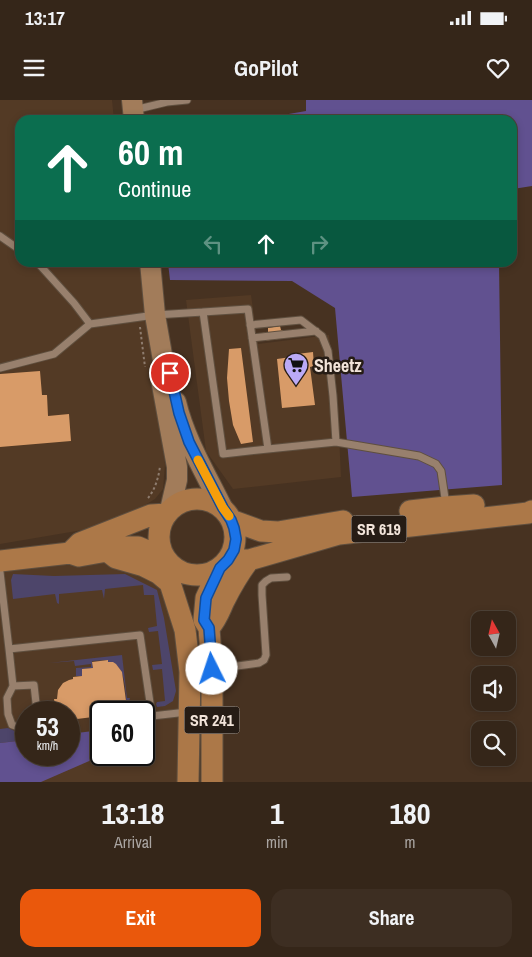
<!DOCTYPE html>
<style>
:root{--surface:#352619;--page:#3d2e22;--text:#f1f3f6;--muted:#aaa5a2;--line:#4f4338;--accent:#ea580c}
body{margin:0;font-family:"Archivo Narrow",sans-serif;background:var(--page);color:var(--text);height:100vh;display:flex;flex-direction:column;font-size:19px;white-space:nowrap}
*{box-sizing:border-box;margin:0}
p{font-size:16px;color:var(--muted)}
.icon{flex:none;width:28px;height:28px;fill:none;stroke:currentColor;stroke-width:2;stroke-linecap:round;stroke-linejoin:round}
.map{position:relative;height:682px;overflow:hidden}
.drawer{display:flex;flex-direction:column;background:var(--surface);flex:1}
.drawer>*{flex:none}
.banner{position:absolute;left:15px;top:15px;width:502px;height:152px;border-radius:15px;box-shadow:0 2px 8px #0003,0 0 0 1px var(--line);background:#0b6e4f;color:#fff;overflow:hidden}
.needle{width:32px;rotate:352deg}
.buttons{position:absolute;left:471px;top:511px;display:grid;gap:10px}
.buttons a{display:grid;place-items:center;width:45px;height:45px;border-radius:10px;background:var(--surface);box-shadow:0 2px 8px #0003,0 0 0 1px var(--line);font-size:25px}
.speed{position:absolute;left:15px;top:601px;display:flex;gap:10px;font-size:25px;font-weight:700;text-align:center}
.speed>*{display:grid;place-content:center;width:65px;height:65px;border-radius:50%;background:var(--surface);box-shadow:0 2px 8px #0003,0 0 0 1px var(--line);line-height:1}
.speed small{font-size:12px;font-weight:400}
.speed .limit{border:2px solid #111;border-radius:8px;background:#fff;color:#111}
.pin{position:absolute;display:grid;place-items:center;width:42px;height:42px;color:#fff;margin:-21px;border:2px solid #fff;border-radius:50%;box-shadow:0 1px 5px #0007}
.me{position:absolute;width:55px;margin:-28px;rotate:356deg;stroke-linejoin:round;filter:drop-shadow(0 0 4px #0008)}
.turn{display:flex;align-items:center;gap:18px;height:105px;padding:0 20px;font-size:22px}
.turn .icon{width:65px;height:65px;stroke-width:2.5}
.turn b{display:block;font-size:35px;line-height:42px}
.lanes{display:flex;align-items:center;height:48px;padding:0 20px;background:#0003;justify-content:center;gap:25px;direction:ltr}
.lanes .off{opacity:.35}
.eta{display:flex;justify-content:space-evenly;align-items:center;height:85px;text-align:center}
.eta b{font-size:30px;font-weight:700;line-height:35px}
.button{display:flex;gap:10px;margin-top:auto;padding:10px 20px}
.button a{flex:1;height:58px;border-radius:15px;background:var(--accent);color:#fff;font-size:20px;font-weight:700;line-height:58px;text-align:center}
.button a+a{background:var(--page);color:var(--text)}
.status{display:flex;justify-content:space-between;align-items:center;height:35px;padding:0 25px;background:var(--surface);direction:ltr}
.status svg{height:14px;fill:currentColor}
header{display:flex;justify-content:space-between;align-items:center;height:65px;padding:0 20px;background:var(--surface);font-size:22px;font-weight:700}
.map>svg:first-child{display:block}
</style>
<div class="status"><b>13:17</b><svg viewBox="0 0 49 12"><path d="M0 12V9h3v3zM5 12V6h3v6zM10 12V3h3v9zM15 12V0h3v12zM26 1h20v11H26zM47 4h2v5h-2z"/></svg></div>
<header><svg class="icon" aria-label="menu" viewBox="0 0 24 24"><path d="M4 6h16M4 12h16M4 18h16"/></svg>GoPilot<svg class="icon" aria-label="heart" viewBox="0 0 24 24"><path d="M12 20l-8-8c-3-5 5-10 8-4 3-6 11-1 8 4z"/></svg></header>
<div class="map">
<svg width="532" height="682" viewBox="0 0 532 682">
<rect width="100%" height="100%" fill="#473221"/>
<path fill="#533a25" fill-rule="evenodd" d="M0,0H112L114,20H20V162L140,163L165,364L163,389L155,399L112,425L0,444Z
M251,195L258,244L329,235L338,314L341,377L233,389L206,351L186,200Z
M70,453L158,473L185,530L188,682H0V461ZM26,612H69V655H26ZM101,612H144V655H101Z"/>
<path fill="#4d456a" d="M13,474L54,476L125,474L157,490L164,518L176,591L173,601L165,606L157,607L156,604L157,602L165,601L162,569L153,570L152,565L162,564L158,531L149,532L148,528L157,526L154,495H144L143,485L105,489L104,499L102,490L59,494V504L57,503L55,494L13,499L11,480Z
M122,555L127,598H130L127,608C125,594 127,563 108,562V560L92,561L93,568L82,569V576H76V568L91,567V564L75,566L74,561L49,563Z
M8,628L17,632L26,633V640L0,643V629Z"/>
<path fill="#615190" d="M306,0H532V86L513,89L512,20H254L306,11Z
M168,163H499L502,385L352,397L335,208L292,181L170,180Z
M101,630V655H103L41,682H0V643L26,640V655H69V634Z"/>
<path fill="#d89b68" d="M280,226L281,230H285L286,238L263,241L262,233L268,232V228Z
M241,248L253,342L241,344L233,325L229,301L227,278L229,249Z
M313,252L314,266L310,267L315,305L282,308L277,259L298,256L297,254Z
M40,271L42,295H47L48,316L69,314L71,341L0,347V274Z
M108,560V562H113L116,564L122,572L127,608L117,609L118,612H101V616L69,620V612H47L46,607L55,606L54,599H57L58,590L63,583L69,580L73,579V577L82,576V569L93,568L92,562Z"/>
<g fill="none" stroke-linecap="round" stroke-linejoin="round">
<defs>
<path id="service" d="M134,10L167,2L187,0
M0,136L20,150
M37,162L74,203L90,224
M203,212L248,209L268,349
M250,225L301,220L322,236L328,251L333,296L336,342
M252,238L316,231
M0,268L54,254L90,224L155,215L203,212L223,354L268,349L336,342L419,356L436,364L441,371L446,405
M0,472L9,549L140,535L152,616L187,612
M9,549L13,586L7,598L8,614L12,625L21,628H26
M215,569L259,563L264,560L266,555L262,495V485L266,481L271,478L287,477
M13,586L34,585L37,612"/>
<path id="secondary" d="M132,0L134,20
M150,162L155,215L164,266L160,274L177,367V380L170,410
M176,302C185,340 206,374 223,409"/>
<path id="primary" d="M159 437a38 38 0 1 1 76 0a38 38 0 1 1-76 0Z
M410,411L446,407L474,405
M231,420L261,431L278,432L343,421
M107,451L116,458L144,466L158,473L170,483
M70,453L80,443L151,415L167,414
M228,460H249L339,434L528,413L532,411
M0,461L70,453L79,456L107,451L118,447H138L152,453L161,451
M167,461L170,483L185,530L190,572L188,682
M209,528C217,519 219,512 224,501C231,487 239,473 249,460
M212,682V569L209,528L204,520L206,498L220,468"/>
</defs>
<use href="#service" stroke="#5f4f3f" stroke-width="9"/>
<use href="#secondary" stroke="#5f4f3f" stroke-width="22"/>
<use href="#primary" stroke="#5f4f3f" stroke-width="23"/>
<path stroke="#8e7c6e" stroke-width="2" stroke-dasharray="2.5 2.5" stroke-linecap="butt" d="M140,227L145,267
M148,398C155,390 159,376 160,366"/>
<use href="#service" stroke="#98806d" stroke-width="7"/>
<use href="#secondary" stroke="#a27c5a" stroke-width="20"/>
<use href="#primary" stroke="#ac7848" stroke-width="21"/>
</g>
<g fill="none" stroke-linecap="round" stroke-linejoin="round">
<defs>
<path id="route" d="M170,273L179,313L189,342L223,408L231,420L234,428L236,439L234,450L228,460L220,468L206,498L204,520L209,528L212,569"/>
</defs>
<use href="#route" stroke="#114b97" stroke-width="12"/>
<use href="#route" stroke="#1a73e8" stroke-width="9"/>
<path stroke="#f59e0b" stroke-width="9" d="M198,360L223,408L229,416"/>
</g>
<defs>
<symbol id="supermarket-pin" viewBox="-11 -11 22 30"><path d="M0 17L-7.5 6A9.5 9.5 0 1 1 7.5 6Z" fill="#bbaaf6" stroke="#261c15"/><path d="M-6-5.5h2.5l.6 2H6L4.5 2H-2.5L-4.4-4H-6ZM-1.5 3.2a1.3 1.3 0 1 0 .1 0ZM3 3.2a1.3 1.3 0 1 0 .1 0Z" fill="#111"/></symbol>
</defs>
<g fill-rule="evenodd">
<use href="#supermarket-pin" x="282" y="251" width="28" height="38"/>
</g>
<g text-anchor="middle" dominant-baseline="central" stroke-width="5" stroke-linejoin="round" paint-order="stroke">
<g fill="#261c15" stroke="#b5a89f" stroke-width="1">
<rect x="351.5" y="415.5" width="55" height="27" rx="4"/>
<rect x="184.5" y="606.5" width="55" height="27" rx="4"/>
</g>
<g font-size="16" font-weight="bold" fill="#f2e4da">
<text x="379" y="429">SR 619</text>
<text x="212" y="620">SR 241</text>
</g>
<g font-size="18" font-weight="bold" fill="#f2e4da" stroke="#261c15" text-anchor="start">
<text x="314" y="265">Sheetz</text>
</g>
</g>
</svg>
<div class="buttons">
<a><svg class="needle" viewBox="-14 -14 28 28"><path d="M0-13l5 13h-10z" fill="#e53935"/><path d="M0 13l5-13h-10z" fill="#aaa5a2"/></svg></a>
<a><svg class="icon" aria-label="sound" viewBox="0 0 24 24"><path d="M4 9h4l5-4v14l-5-4H4zM17 9q2 3 0 6"/></svg></a>
<a><svg class="icon" aria-label="search" viewBox="0 0 24 24"><circle cx="10" cy="10" r="6"/><path d="M15 15l6 6"/></svg></a>
</div>
<div class="speed"><div>53<small>km/h</small></div><div class="limit">60</div></div>
<div class="pin" style="left:170px;top:273px;background:#d93025"><svg class="icon" aria-label="arrive" viewBox="0 0 24 24"><path d="M6 21V4h12l-3 4 3 4H6"/></svg></div>
<svg class="me" style="left:212px;top:569px" viewBox="-20 -20 40 40"><circle r="19" fill="#fff"/><path d="M0-13L10 11 0 6-10 11z" fill="#1a73e8"/></svg>
<div class="banner">
<div class="turn"><svg class="icon" aria-label="ahead" viewBox="0 0 24 24"><path d="M12 20V5M6 11l6-6 6 6"/></svg><div><b>60 m</b>Continue</div></div>
<div class="lanes"><svg class="icon off" aria-label="left" viewBox="0 0 24 24"><path d="M17 20v-9H6M10 6l-5 5 5 5"/></svg><svg class="icon" aria-label="ahead" viewBox="0 0 24 24"><path d="M12 20V5M6 11l6-6 6 6"/></svg><svg class="icon off" aria-label="right" viewBox="0 0 24 24"><path d="M7 20v-9h11M14 6l5 5-5 5"/></svg></div>
</div>
</div>
<section class="drawer">
<div class="eta">
<div><b>13:18</b><p>Arrival</p></div>
<div><b>1</b><p>min</p></div>
<div><b>180</b><p>m</p></div>
</div>
<div class="button"><a>Exit</a><a>Share</a></div>
</section>
